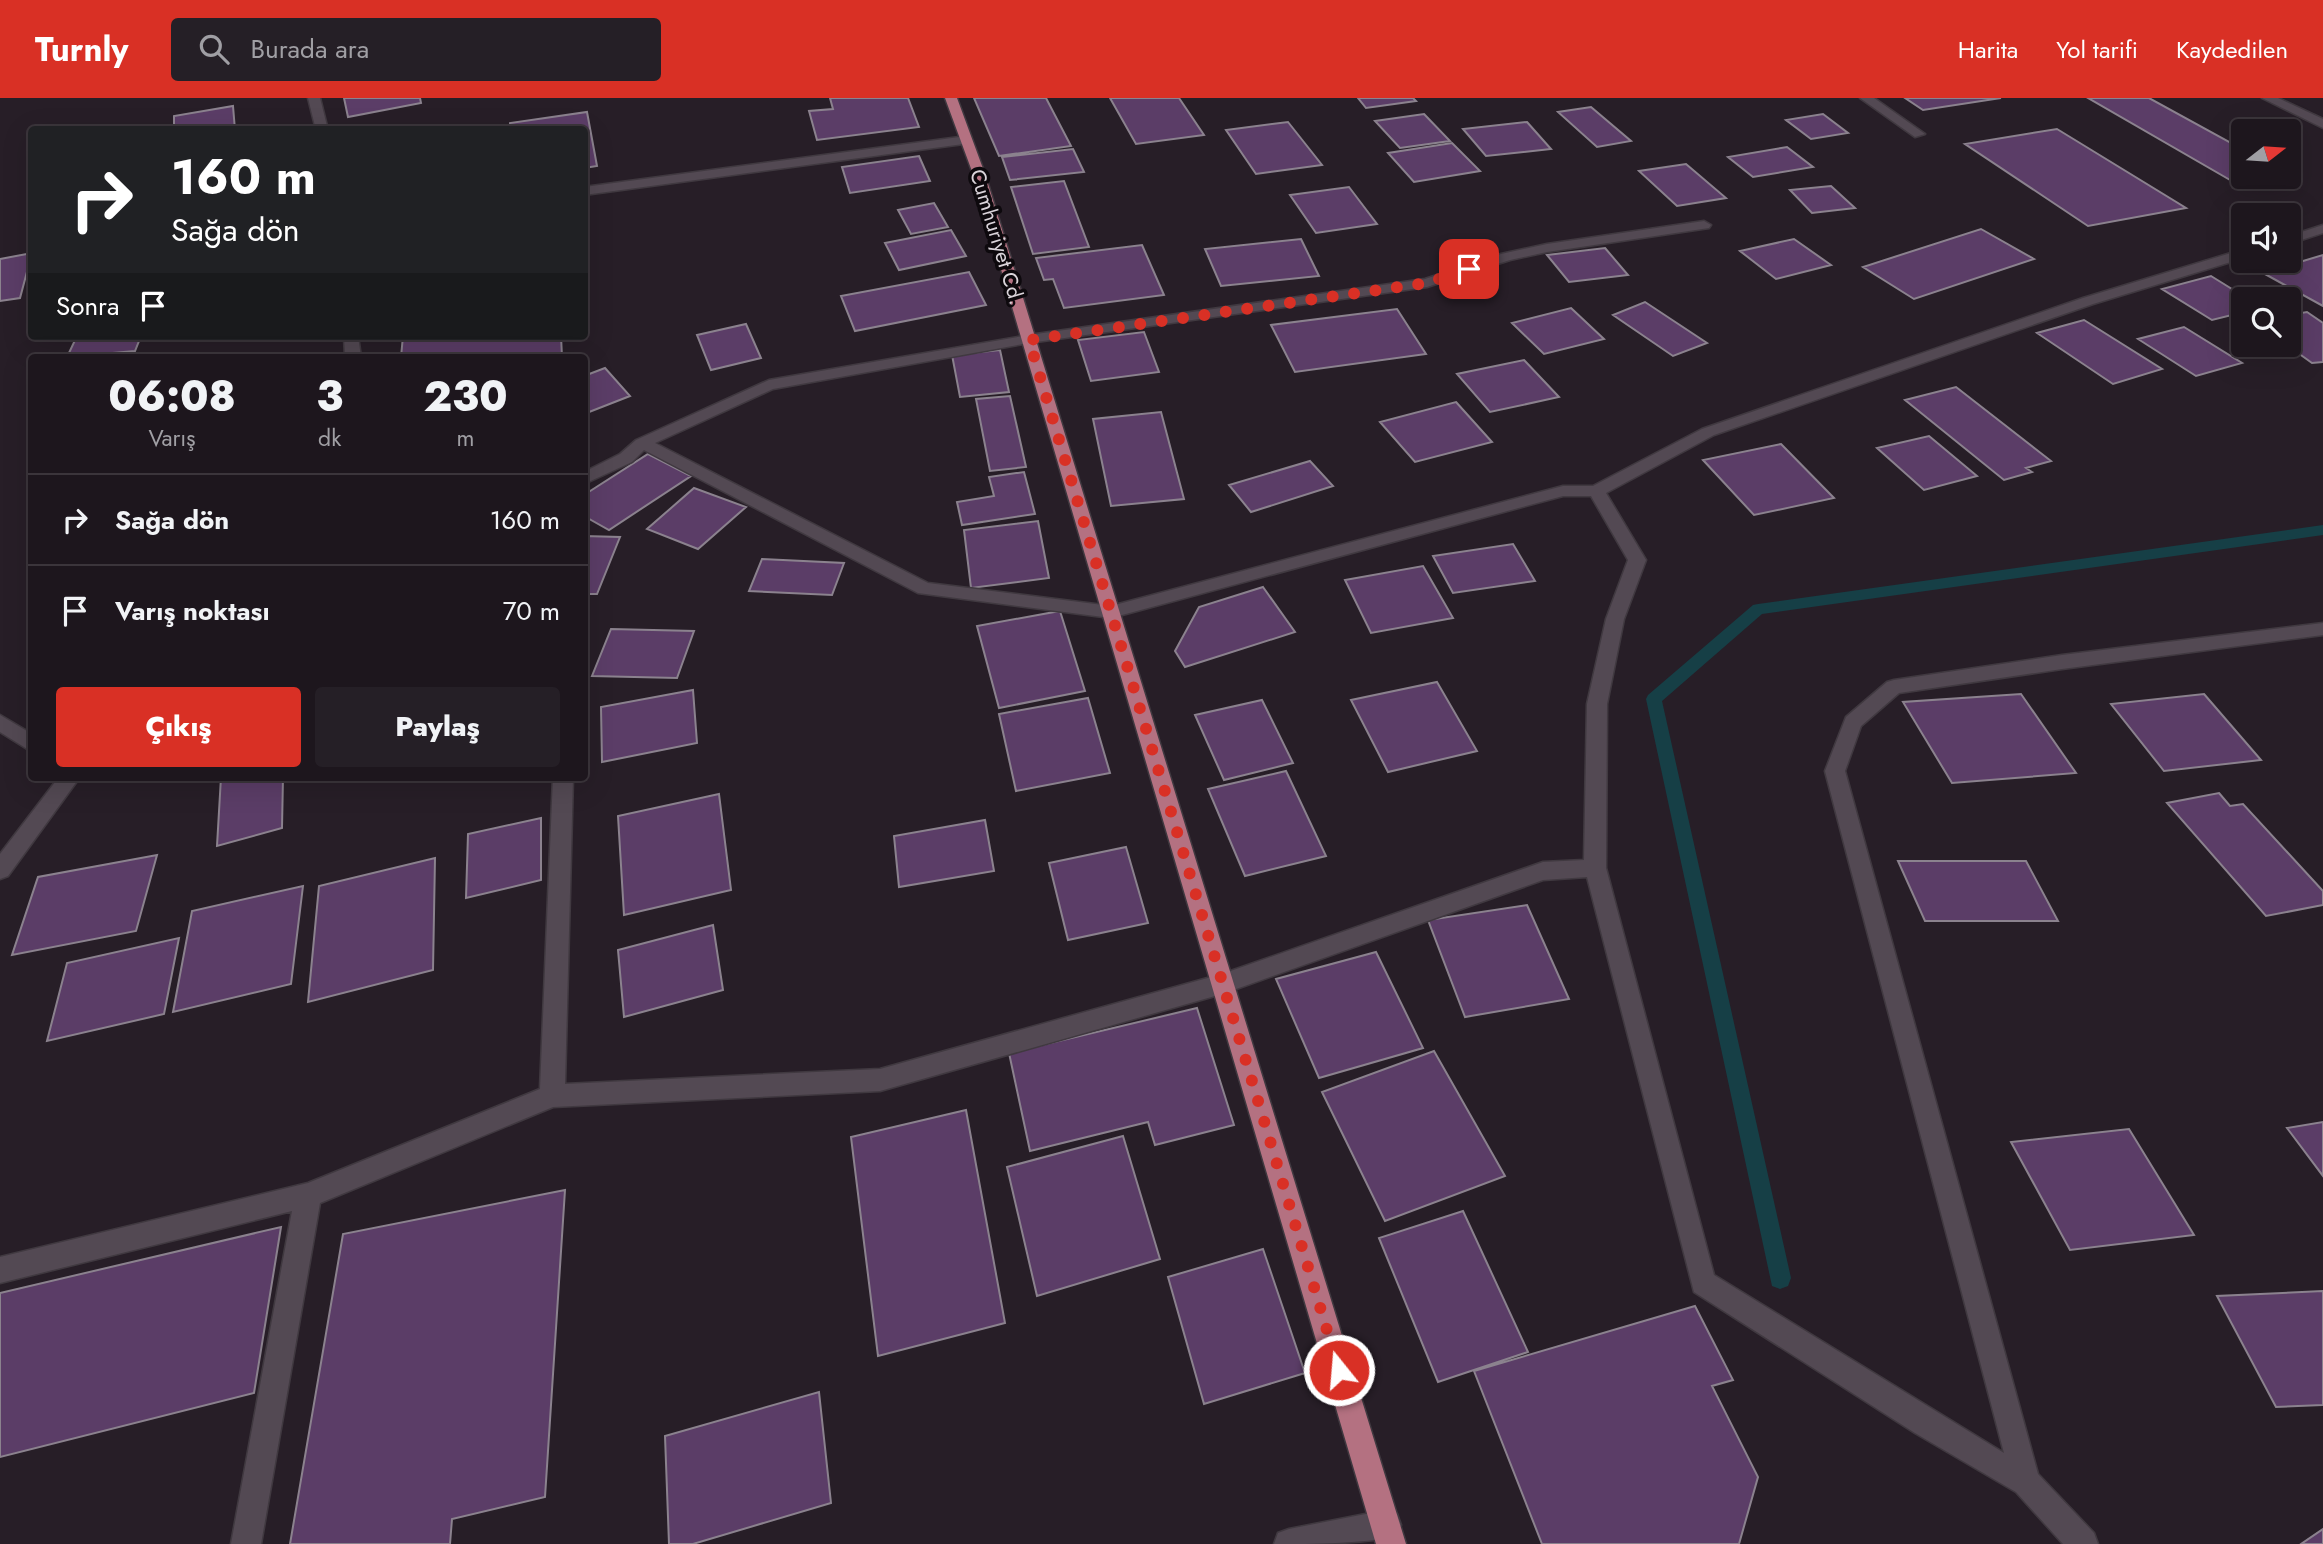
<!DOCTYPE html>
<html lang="tr">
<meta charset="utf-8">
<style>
:root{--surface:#1d161d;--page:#251f26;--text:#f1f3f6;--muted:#a09fa4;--line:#3b353b;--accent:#d93025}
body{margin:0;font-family:Jost,sans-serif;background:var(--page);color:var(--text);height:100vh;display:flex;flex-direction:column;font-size:26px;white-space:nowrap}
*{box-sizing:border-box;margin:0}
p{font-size:23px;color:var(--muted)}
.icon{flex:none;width:38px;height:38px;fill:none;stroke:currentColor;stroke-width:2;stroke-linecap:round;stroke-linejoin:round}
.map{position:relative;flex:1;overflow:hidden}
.drawer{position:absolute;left:28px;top:256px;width:560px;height:427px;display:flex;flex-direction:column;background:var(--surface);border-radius:7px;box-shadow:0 7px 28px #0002,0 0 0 2px var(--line)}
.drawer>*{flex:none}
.top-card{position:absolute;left:28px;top:28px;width:560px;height:214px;border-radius:7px;box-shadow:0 7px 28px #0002,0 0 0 2px var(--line);background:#202124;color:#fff;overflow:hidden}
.needle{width:46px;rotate:73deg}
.controls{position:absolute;left:2231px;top:21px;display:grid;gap:14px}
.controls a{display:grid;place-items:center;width:70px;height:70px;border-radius:7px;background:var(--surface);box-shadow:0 7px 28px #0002,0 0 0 2px var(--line);font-size:35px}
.pin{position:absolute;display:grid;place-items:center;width:60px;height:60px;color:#fff;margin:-30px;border-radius:14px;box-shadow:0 4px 10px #0006}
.me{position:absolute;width:77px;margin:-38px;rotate:343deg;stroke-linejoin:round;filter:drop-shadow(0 0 5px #0008)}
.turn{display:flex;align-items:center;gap:24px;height:147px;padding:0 28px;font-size:32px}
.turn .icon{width:91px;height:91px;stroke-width:2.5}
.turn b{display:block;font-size:49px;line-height:60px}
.then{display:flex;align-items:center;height:66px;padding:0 28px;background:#0003;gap:14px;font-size:26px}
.eta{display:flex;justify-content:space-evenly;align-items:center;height:119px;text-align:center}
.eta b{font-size:42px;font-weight:800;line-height:49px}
.action{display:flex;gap:14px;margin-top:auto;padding:14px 28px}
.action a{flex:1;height:80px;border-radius:7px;background:var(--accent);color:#fff;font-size:28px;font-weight:800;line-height:80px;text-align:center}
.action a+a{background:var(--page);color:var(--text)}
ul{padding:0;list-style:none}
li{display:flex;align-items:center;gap:21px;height:91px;padding:0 28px;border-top:2px solid var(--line)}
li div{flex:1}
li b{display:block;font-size:26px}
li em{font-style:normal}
header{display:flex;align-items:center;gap:42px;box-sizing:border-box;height:98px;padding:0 35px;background:var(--accent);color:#fff}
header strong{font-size:33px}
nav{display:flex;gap:38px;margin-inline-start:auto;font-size:24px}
.search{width:490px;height:63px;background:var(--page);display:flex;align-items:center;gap:18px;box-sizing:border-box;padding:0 24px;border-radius:7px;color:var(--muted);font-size:26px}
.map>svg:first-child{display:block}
</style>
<header>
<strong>Turnly</strong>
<div class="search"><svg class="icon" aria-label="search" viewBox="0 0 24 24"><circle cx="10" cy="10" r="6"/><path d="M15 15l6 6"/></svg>Burada ara</div>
<nav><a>Harita</a><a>Yol tarifi</a><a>Kaydedilen</a></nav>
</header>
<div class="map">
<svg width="2323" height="1446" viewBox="0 0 2323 1446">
<rect width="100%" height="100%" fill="#271e27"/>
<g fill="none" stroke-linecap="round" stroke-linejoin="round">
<path fill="#163f46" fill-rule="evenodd" d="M2323,427V437L1762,516L1662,603L1791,1180L1788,1188L1780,1191L1772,1188L1646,601L1648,597L1753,507L1758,506Z"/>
</g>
<path fill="#5b3d67" stroke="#8b828e" stroke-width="2" d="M344,0H420L421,5L348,19Z
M830,0H908L919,29L817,42L809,13L833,11Z
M974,0H1046L1071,48L999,58Z
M1110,0H1179L1204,37L1136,46Z
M1358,0H1413L1416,3L1366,10Z
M1905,0H2001L1923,12Z
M2088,0H2149L2244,52V79L2289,78L2294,80L2244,90Z
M233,8L235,32H174V18Z
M1591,9L1631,43L1597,49L1558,14Z
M587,14L597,68L584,70V32H510V25Z
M1424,16L1450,43L1400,50L1375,23Z
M1823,16L1848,35L1811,41L1786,22Z
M1288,24L1322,67L1256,76L1226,32Z
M1527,24L1551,51L1486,58L1463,31Z
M2057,31L2186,110L2088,128L1965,46Z
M1452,45L1480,73L1414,84L1388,55Z
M1787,49L1813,69L1753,79L1728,59Z
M1073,51L1084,74L1010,82L1002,59Z
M919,58L930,83L850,95L842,69Z
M1686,66L1726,100L1677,108L1639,73Z
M1064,83L1089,149L1033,156L1011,89Z
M1831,88L1855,110L1812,115L1790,92Z
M1349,89L1377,126L1316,135L1290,97Z
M934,105L948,129L911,136L898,112Z
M1981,131L2034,161L1914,201L1863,169Z
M951,132L966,158L899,172L885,145Z
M1301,141L1319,178L1221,188L1205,151Z
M1794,141L1831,167L1776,181L1740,153Z
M1142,147L1164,197L1064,210L1053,181L1044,182L1036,160Z
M1605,150L1628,177L1569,184L1547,157Z
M32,155L20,200L0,203V161Z
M2323,157V208L2263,175Z
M969,174L986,207L855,233L841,198Z
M2211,178L2248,201H2244V214L2212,222L2162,191Z
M1645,204L1707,245L1673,258L1613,217Z
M1571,210L1604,241L1544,256L1512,225Z
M1397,211L1426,256L1295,274L1271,227Z
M2307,214L2323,225V264L2312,265L2287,247L2289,217Z
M2084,222L2162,271L2113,286L2037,235Z
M746,226L761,260L711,272L697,237Z
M2184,229L2242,265L2196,278L2138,241Z
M1144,234L1159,274L1091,283L1078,242Z
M77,238H141L135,253L67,259Z
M403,238H561L562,259H401Z
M1000,252L1009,294L960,299L952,257Z
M1524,262L1559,299L1490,314L1457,276Z
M605,270L630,298L584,316V278Z
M1956,289L2051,363L2026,370L2032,374L2004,382L1905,302Z
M1010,298L1026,369L990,373L976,301Z
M1456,304L1492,344L1415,364L1380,324Z
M1161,314L1184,401L1111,408L1093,321Z
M1929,338L1977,378L1924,392L1877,350Z
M1781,346L1834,400L1754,417L1703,362Z
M648,356L691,378L609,432L584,418V397Z
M1310,363L1333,388L1251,414L1229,387Z
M1024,374L1035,416L962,427L957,404L994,398L989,379Z
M694,390L746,409L698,451L647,431Z
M1038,423L1049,480L971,490L964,432Z
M584,438L620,439L597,496H584Z
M1513,446L1535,483L1453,495L1433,458Z
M762,461L844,465L832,497L749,493Z
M1423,468L1453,520L1371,535L1345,482Z
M1263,489L1295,534L1185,569L1175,553L1199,509Z
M1060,513L1085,593L999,610L977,528Z
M611,531L694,533L677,580L592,578Z
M1437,584L1477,653L1388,674L1351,602Z
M693,592L697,645L602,664L601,609Z
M2021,596L2076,675L1952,685L1903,604Z
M2204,596L2261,662L2164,673L2111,606Z
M1088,600L1110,675L1016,693L999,616Z
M1262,602L1293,665L1224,682L1195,617Z
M1286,673L1326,758L1245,778L1208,691Z
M221,679H283L282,730L217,748Z
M2219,695L2230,708L2243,706L2323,793V807L2266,818L2167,705Z
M719,696L731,792L624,817L618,718Z
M541,720V782L466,800L468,736Z
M985,722L994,773L899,789L894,738Z
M1126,749L1148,825L1068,842L1049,765Z
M157,757L136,833L12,857L38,779Z
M435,760L433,872L308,904L319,788Z
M1898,763H2026L2058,823H1925Z
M303,788L291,886L173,914L192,813Z
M1527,807L1569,901L1465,919L1428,822Z
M713,827L723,892L624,919L618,852Z
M179,840L164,916L47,943L67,865Z
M1376,854L1423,950L1319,980L1276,881Z
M1197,910L1234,1027L1155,1047L1148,1024L1030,1053L1009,955Z
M1434,953L1505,1078L1385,1123L1322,994Z
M966,1012L1005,1225L878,1258L851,1039Z
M2323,1024V1078L2287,1030Z
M2129,1031L2194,1137L2070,1152L2011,1044Z
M1123,1038L1160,1161L1037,1198L1007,1069Z
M565,1092L545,1399L452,1421L450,1446H290L343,1136Z
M1463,1113L1528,1254L1438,1284L1379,1140Z
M281,1129L254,1295L0,1359V1195Z
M1263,1151L1305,1275L1204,1306L1168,1179Z
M2323,1193V1307L2276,1309L2217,1198Z
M1695,1208L1733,1282L1712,1288L1758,1379L1739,1446H1542L1474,1273Z
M819,1294L831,1405L693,1446H669L665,1338Z
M2323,1431V1446H2301Z"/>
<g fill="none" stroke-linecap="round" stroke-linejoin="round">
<defs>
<path id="minor" d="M308,0H320L328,32H316Z
M1860,0H1874L1925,36L1915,39Z
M2262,0H2278L2323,21V30Z
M967,38L971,39V45L584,97V89Z
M1704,123L1711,127L1709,130L1547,154L1510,162L1427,189L1029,245L773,291L655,345L928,485L1111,508L1563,388H1593L1702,331L2083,200L2244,151V160L2093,206L1714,337L1606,395L1646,462L1624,521L1607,606L1606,770L1714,1177L2004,1355L1825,673L1846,619L1887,584L1894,582L2062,557L2323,525V537L2062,571L1899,595L1861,628L1845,673L2038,1376L2094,1435L2098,1446H2063L2016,1394L1915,1335L1694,1194L1587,779L1543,782L1222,896L880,993L553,1009L320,1105L261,1446H231L292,1113L0,1185V1159L308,1085L540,991L553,679H573L565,986L880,971L1222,876L1543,764L1584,762L1587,606L1606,521L1628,462L1591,398H1563L1111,520L918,495L644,352L632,364L584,386V374L620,356L636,342L769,282L1029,237L1425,181L1501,156L1547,146Z
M2323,127V135L2289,146V138Z
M344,238H358L361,259H345Z
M0,617L32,636V654L0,634Z
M59,679H80L8,778L0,781V756Z
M1386,1412L1397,1416L1401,1427L1397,1438C1360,1446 1313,1446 1274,1446L1278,1435L1289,1431Z"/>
<path id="major" d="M945,0H957L985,76L1406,1446H1376L973,76Z"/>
</defs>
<use href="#minor" stroke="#403940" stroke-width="3"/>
<use href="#major" stroke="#403940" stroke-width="3"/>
<use href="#minor" fill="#534953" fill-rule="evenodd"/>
<use href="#major" fill="#b47181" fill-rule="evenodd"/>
</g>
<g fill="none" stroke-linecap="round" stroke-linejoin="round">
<path stroke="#d93025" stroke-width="12" stroke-dasharray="0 21.6" d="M1339,1272L1029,242L1427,185L1469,171"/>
</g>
<g text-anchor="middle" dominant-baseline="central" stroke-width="7" stroke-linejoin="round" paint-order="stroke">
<g font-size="21" fill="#dad4da" stroke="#0d090d">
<text transform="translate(997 139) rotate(73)">Cumhuriyet Cd.</text>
</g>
</g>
</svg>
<div class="controls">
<a><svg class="needle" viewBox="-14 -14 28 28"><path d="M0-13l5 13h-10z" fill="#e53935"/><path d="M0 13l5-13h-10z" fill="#a09fa4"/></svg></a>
<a><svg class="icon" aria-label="sound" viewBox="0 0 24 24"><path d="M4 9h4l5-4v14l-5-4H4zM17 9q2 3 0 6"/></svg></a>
<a><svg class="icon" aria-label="search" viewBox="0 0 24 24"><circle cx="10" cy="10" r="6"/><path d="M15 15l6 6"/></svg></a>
</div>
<div class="pin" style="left:1469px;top:171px;background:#d93025"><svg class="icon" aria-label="arrive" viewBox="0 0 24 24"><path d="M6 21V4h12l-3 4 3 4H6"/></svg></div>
<svg class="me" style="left:1339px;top:1272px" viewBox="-20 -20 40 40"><circle r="17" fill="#d93025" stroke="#fff" stroke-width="3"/><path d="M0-11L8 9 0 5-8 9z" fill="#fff"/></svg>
<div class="top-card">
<div class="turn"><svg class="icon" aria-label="right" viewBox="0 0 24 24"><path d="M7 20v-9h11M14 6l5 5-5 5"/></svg><div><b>160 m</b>Sağa dön</div></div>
<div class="then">Sonra<svg class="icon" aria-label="arrive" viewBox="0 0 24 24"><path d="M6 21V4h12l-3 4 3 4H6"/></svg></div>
</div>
<section class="drawer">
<div class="eta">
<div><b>06:08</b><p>Varış</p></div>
<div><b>3</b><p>dk</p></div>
<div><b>230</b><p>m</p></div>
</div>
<ul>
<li><svg class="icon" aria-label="right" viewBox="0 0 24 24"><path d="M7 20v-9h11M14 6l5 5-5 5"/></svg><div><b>Sağa dön</b></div><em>160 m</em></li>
<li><svg class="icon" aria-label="arrive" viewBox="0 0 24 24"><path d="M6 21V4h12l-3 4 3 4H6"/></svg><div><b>Varış noktası</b></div><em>70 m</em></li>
</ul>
<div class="action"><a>Çıkış</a><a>Paylaş</a></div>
</section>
</div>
